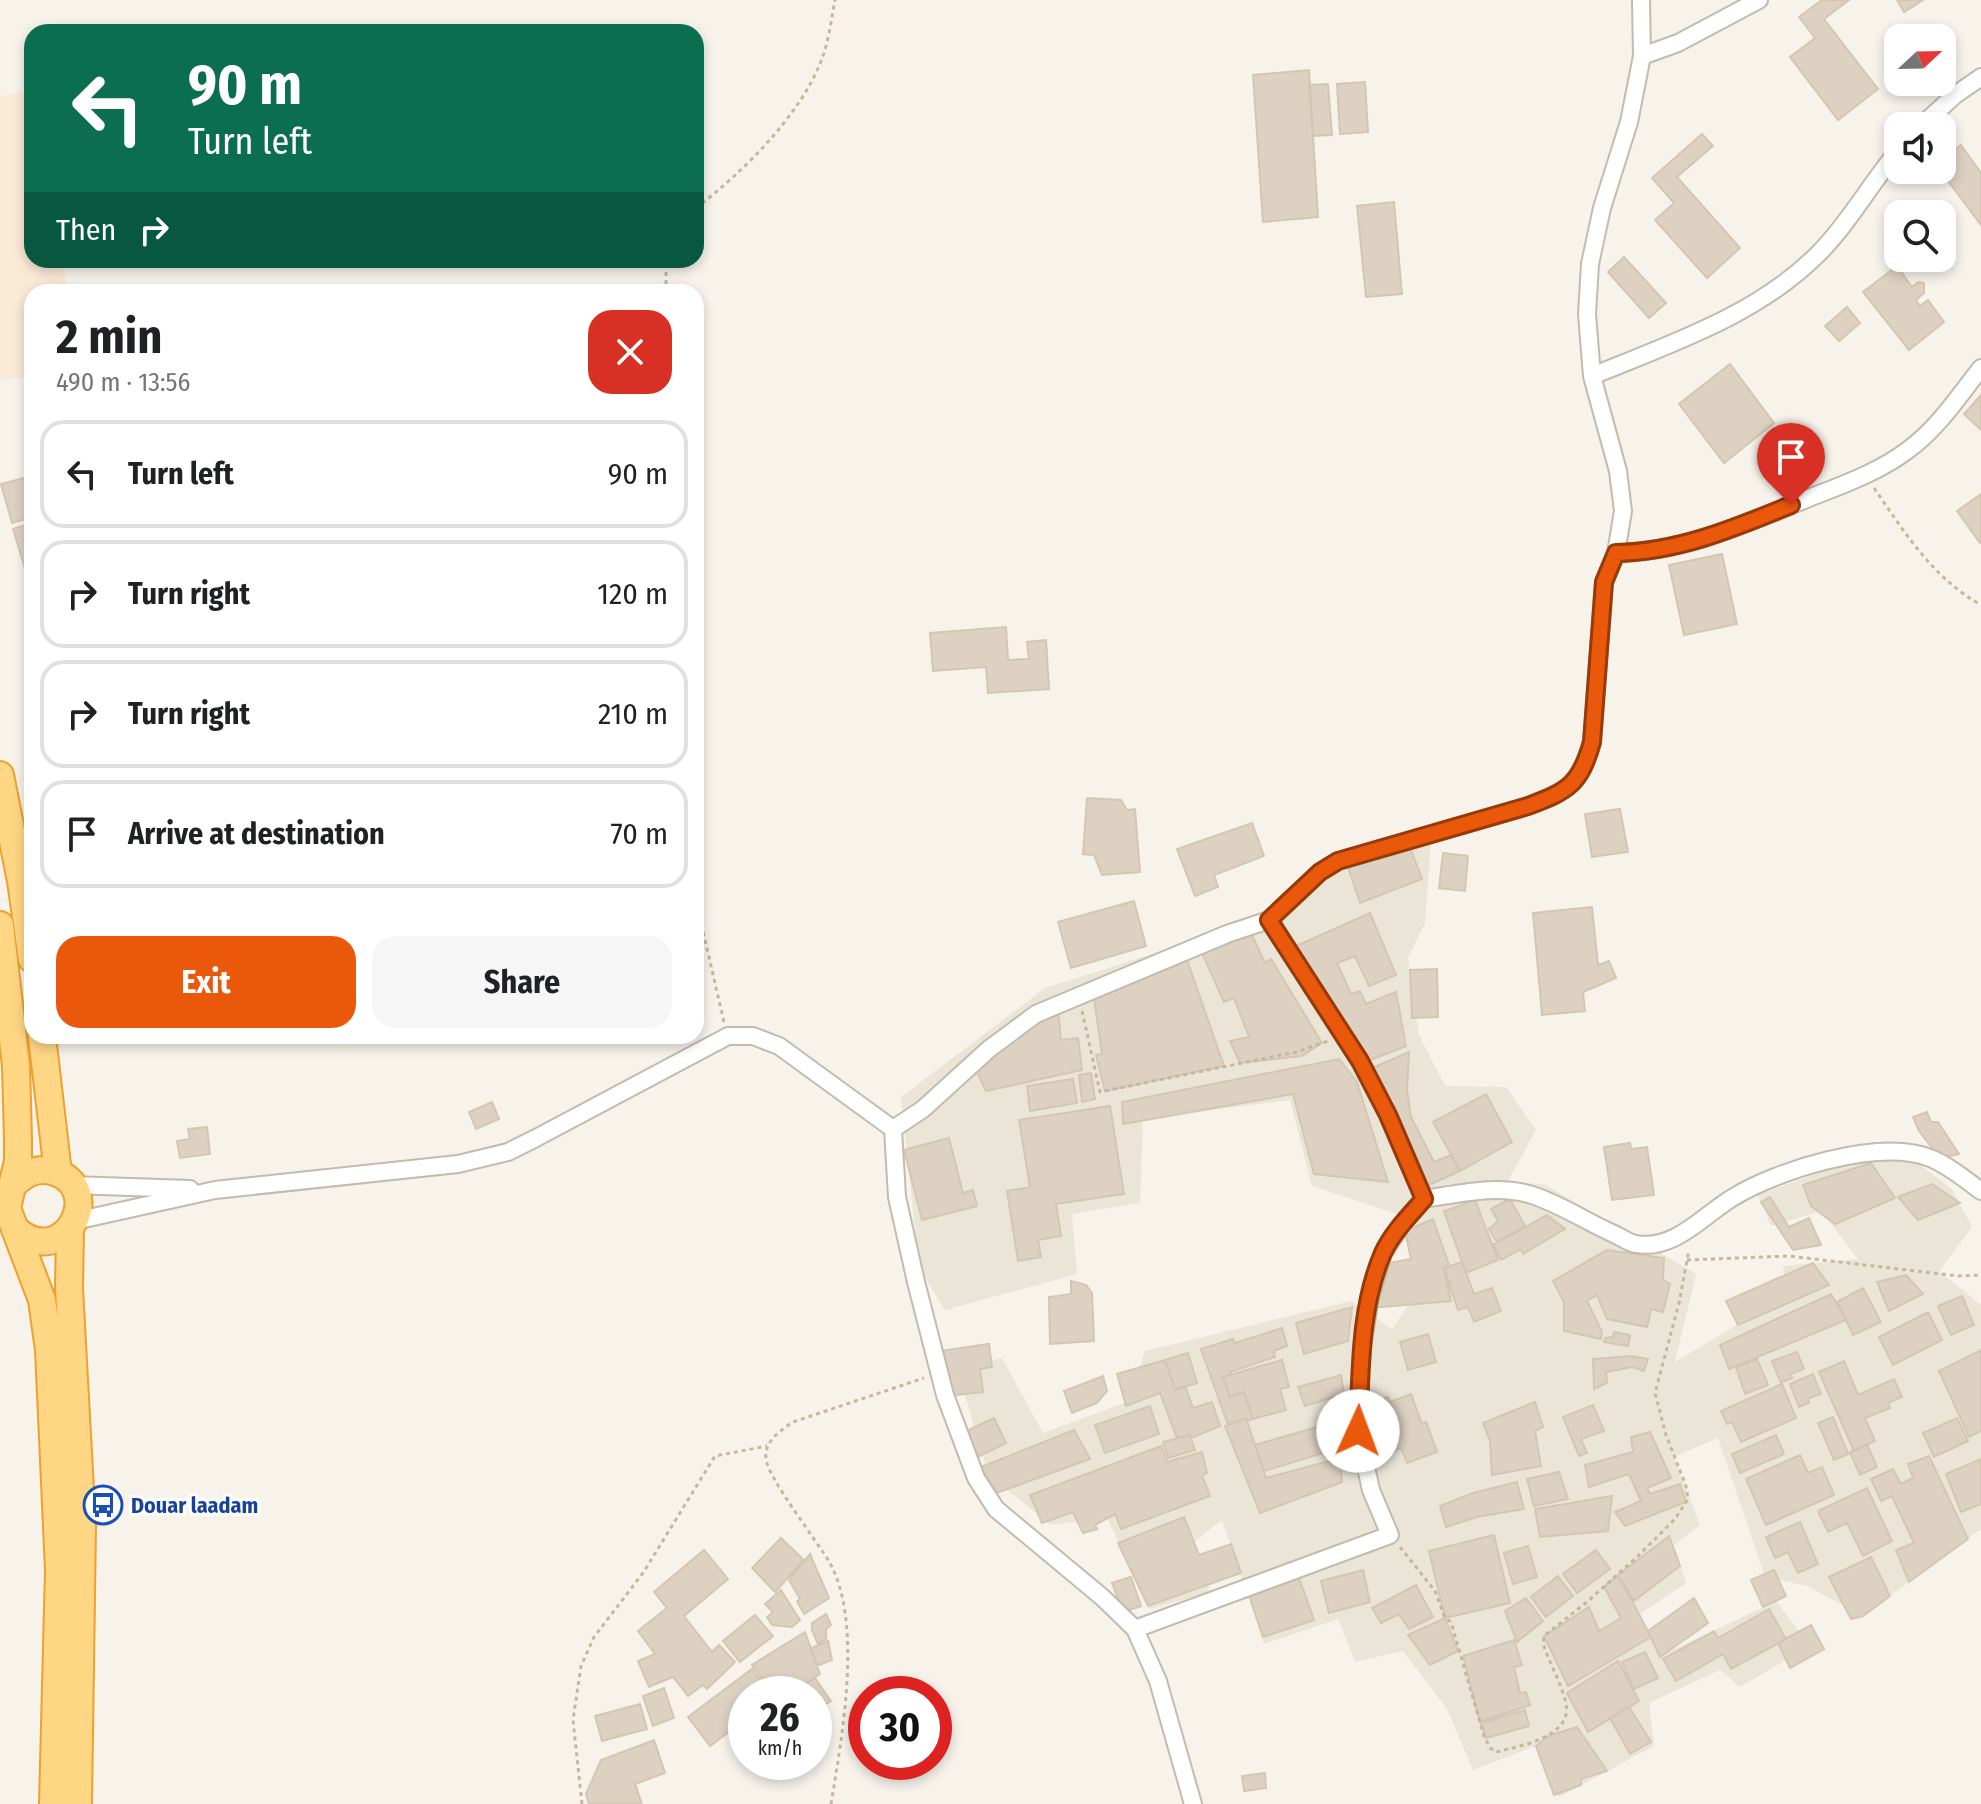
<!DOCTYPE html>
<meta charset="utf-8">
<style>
:root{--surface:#fff;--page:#f6f6f6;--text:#202124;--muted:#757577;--line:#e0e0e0;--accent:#ea580c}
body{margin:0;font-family:"Fira Sans Condensed",sans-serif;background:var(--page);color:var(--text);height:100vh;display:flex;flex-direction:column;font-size:30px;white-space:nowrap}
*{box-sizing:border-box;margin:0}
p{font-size:26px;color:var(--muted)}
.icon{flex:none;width:44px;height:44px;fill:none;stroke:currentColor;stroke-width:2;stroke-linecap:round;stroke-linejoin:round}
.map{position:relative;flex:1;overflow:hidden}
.details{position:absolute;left:24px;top:284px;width:680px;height:760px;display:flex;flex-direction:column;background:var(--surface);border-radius:24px;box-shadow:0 4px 12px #0003}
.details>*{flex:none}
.hud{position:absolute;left:24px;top:24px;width:680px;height:244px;border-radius:24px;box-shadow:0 4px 12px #0003;background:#0b6e4f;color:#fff;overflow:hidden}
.needle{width:52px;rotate:68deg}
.buttons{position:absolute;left:1884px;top:24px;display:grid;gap:16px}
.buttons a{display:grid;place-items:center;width:72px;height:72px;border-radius:16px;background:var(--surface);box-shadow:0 4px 12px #0003;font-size:40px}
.speed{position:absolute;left:728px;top:1676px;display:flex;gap:16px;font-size:40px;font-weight:700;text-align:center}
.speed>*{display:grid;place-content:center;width:104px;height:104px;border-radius:50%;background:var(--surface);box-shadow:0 4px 12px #0003;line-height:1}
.speed small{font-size:20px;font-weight:400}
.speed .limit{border:12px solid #d22;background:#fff;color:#111}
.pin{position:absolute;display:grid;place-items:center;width:68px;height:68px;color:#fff;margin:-82px -34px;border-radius:50% 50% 50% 0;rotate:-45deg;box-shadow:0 0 8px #0007}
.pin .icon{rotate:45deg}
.me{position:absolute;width:88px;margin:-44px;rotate:2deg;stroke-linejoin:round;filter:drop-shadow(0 0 6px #0008)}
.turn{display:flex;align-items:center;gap:28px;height:168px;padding:0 32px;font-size:36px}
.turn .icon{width:104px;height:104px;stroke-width:2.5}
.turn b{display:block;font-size:56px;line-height:68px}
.then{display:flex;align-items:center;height:76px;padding:0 32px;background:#0003;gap:16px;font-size:30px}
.round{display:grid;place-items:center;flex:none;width:84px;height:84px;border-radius:24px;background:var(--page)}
.summary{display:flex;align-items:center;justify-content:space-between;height:136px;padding:0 32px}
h1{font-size:48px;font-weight:700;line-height:60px}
.cta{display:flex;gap:16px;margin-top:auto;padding:16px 32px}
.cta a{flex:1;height:92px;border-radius:24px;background:var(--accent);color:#fff;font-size:32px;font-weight:700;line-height:92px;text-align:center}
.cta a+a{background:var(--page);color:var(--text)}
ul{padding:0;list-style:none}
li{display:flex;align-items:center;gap:24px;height:108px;margin:0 16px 12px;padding:0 16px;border:4px solid var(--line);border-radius:24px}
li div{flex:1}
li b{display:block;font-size:30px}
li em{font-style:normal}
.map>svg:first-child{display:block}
</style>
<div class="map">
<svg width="1981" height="1804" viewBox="0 0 1981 1804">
<rect width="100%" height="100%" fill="#f7f3eb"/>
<path fill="#ebe5d8" d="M1431,841L1425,923L1408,958L1419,1035L1445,1086L1506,1087L1536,1130L1508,1181L1546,1185L1696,1274L1675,1362L1787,1295L1783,1266L1858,1259L1821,1211L1771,1226L1758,1195L1894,1145L1952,1189L1972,1227L1939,1271L1981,1305V1529L1863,1616L1807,1586L1765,1577L1718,1438L1674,1457L1700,1525L1674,1545L1686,1583L1640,1614L1660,1656L1776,1601L1810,1646L1740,1687L1720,1670L1649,1703L1654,1746L1559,1797L1536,1746L1473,1770L1447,1709L1403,1651L1355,1662L1338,1619L1264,1644L1222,1520L1195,1541L1210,1592L1150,1609L1107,1518L1051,1525L989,1476L957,1369L1002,1358L1043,1433L1129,1401L1145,1351L1351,1301L1392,1329L1419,1289L1406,1217L1312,1186L1290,1100L1143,1119L1140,1203L1072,1214L1077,1274L945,1310L919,1268L901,1097L1045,988L1287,911L1328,869Z"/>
<path fill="#f9e9d5" d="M30,91L32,260H62L68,292H32V376L0,380V96Z"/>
<path fill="#ddd1c2" stroke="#d5c6b1" stroke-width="2" d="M1822,0H1849L1824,19L1878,89L1838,120L1790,57L1815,38L1799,17Z
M1897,0H1923L1904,12Z
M1309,70L1318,217L1263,222L1253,75Z
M1365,82L1368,132L1340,134L1337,84Z
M1328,84L1332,135L1313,136L1309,85Z
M1702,134L1713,146L1677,177L1740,248L1707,278L1655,220L1674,203L1652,178Z
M1961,145L1981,173V225L1940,170L1942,160Z
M1394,202L1402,294L1366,297L1357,206Z
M1624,257L1666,303L1649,318L1608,272Z
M1897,266L1912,287L1918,282L1924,283V293L1916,300L1920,306L1928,300L1944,322L1909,350L1863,292Z
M1847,307L1860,323L1839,341L1825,326Z
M1730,364L1774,423L1724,463L1679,404Z
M1981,395V430L1964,414Z
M24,478L32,505V517L12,523L1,484Z
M1981,494V543H1980L1957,511Z
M32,523V570L26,572L13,529Z
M1722,554L1737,624L1684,635L1669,565Z
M1006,627L1008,660L1029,659L1027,642L1046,640L1049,689L988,693L986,667L933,671L930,633Z
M1087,798L1121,800L1127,810L1135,809L1140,872L1102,875L1094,855L1083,854Z
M1620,809L1628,852L1592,857L1585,814Z
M1252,823L1264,856L1214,875L1218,887L1195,896L1177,849Z
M1410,847L1422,879L1360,903L1347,864Z
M1443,853L1468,856L1465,891L1439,888Z
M1134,901L1146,946L1071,968L1058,922Z
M1592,907L1598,965L1609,961L1616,978L1583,992L1585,1011L1542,1015L1533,913Z
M1370,913L1396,975L1369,986L1355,956L1337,963L1351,994L1360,991L1366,1004L1396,992L1406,1046L1368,1061L1294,947Z
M1251,933L1265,963L1271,959L1322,1043L1302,1056L1240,1063L1230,1041L1249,1037L1234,998L1224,1002L1202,953Z
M1187,960L1224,1066L1105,1091L1096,1055L1102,1054L1094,998Z
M1437,969L1438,1017L1412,1018L1410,970Z
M1058,1010L1061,1040L1078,1038L1082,1070L986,1091L976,1070L1014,1028Z
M1409,1052L1407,1090L1411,1117L1434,1162L1451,1155L1460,1171L1427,1186L1372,1068Z
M1339,1059L1357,1082L1388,1182L1314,1174L1293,1094L1123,1124L1122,1102Z
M1091,1073L1095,1099L1082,1102L1079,1075Z
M1073,1079L1077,1103L1030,1111L1027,1086Z
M1486,1094L1512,1142L1460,1171L1433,1122Z
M492,1102L499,1119L476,1129L469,1112Z
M1110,1106L1124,1194L1056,1204L1061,1236L1038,1240L1041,1257L1018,1261L1007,1191L1030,1187L1019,1120Z
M1927,1112L1931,1122H1938L1959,1154L1940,1158L1919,1131L1913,1117Z
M207,1127L210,1154L180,1158L177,1141L190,1139L188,1129Z
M949,1138L963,1193L973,1190L977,1206L922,1220L904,1150Z
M1630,1143L1631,1149L1647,1147L1654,1195L1612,1200L1604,1147Z
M1871,1163L1895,1198L1835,1224L1811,1206L1803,1185Z
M1932,1184L1960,1203L1918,1220L1898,1197Z
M1770,1197L1789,1227L1809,1218L1821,1245L1793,1250L1761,1202Z
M1510,1199L1525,1226L1497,1242L1489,1229L1498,1221L1491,1209Z
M1475,1200L1498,1260L1466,1273L1444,1211Z
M1547,1215L1565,1229L1523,1254L1521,1249L1501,1260L1493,1245Z
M1433,1219L1449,1265L1444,1268L1451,1301L1372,1308L1383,1264L1411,1259L1405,1231Z
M1607,1250L1664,1258L1663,1280L1670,1284L1663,1312L1651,1309L1647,1327L1607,1319L1597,1295L1587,1301L1602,1332L1601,1339L1564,1331V1302L1553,1281Z
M1462,1262L1474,1294L1492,1288L1501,1311L1474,1322L1468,1307L1458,1310L1444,1268Z
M1813,1263L1829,1285L1738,1325L1726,1301Z
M1906,1275L1923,1294L1889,1311L1877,1282Z
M1071,1281L1086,1285L1092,1293L1094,1341L1050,1344L1049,1297L1071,1294Z
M1863,1288L1881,1322L1853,1335L1837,1302Z
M1831,1294L1846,1320L1729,1369L1720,1345Z
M1962,1296L1974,1325L1951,1335L1938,1306Z
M1352,1307L1348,1341L1304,1354L1296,1323Z
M1928,1312L1942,1340L1893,1365L1879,1337Z
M1282,1328L1287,1346L1274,1351L1275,1357L1230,1372L1231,1375L1223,1377L1230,1397L1244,1392L1253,1419L1247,1421L1246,1418L1228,1425L1201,1349L1233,1339L1235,1343Z
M1614,1332L1630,1335L1628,1346L1604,1342L1605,1338L1613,1337Z
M1428,1334L1436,1362L1408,1370L1400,1342Z
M989,1344L992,1367L980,1369L983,1392L946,1396L940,1351Z
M1981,1350V1431L1969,1437L1939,1371Z
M1797,1352L1804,1369L1790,1374L1792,1378L1781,1383L1772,1361Z
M1188,1353L1197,1383L1175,1390L1165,1360Z
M1632,1356L1648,1359L1644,1371L1632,1367L1606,1372L1607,1383L1594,1389L1593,1359Z
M1757,1359L1768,1385L1745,1394L1736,1367Z
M1165,1360L1175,1390L1185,1386L1193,1408L1212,1402L1220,1426L1191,1438L1190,1435L1177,1438L1160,1393L1126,1406L1117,1374Z
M1282,1360L1289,1387L1280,1389L1286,1410L1253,1419L1244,1392L1230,1397L1223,1377Z
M1844,1361L1858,1395L1894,1379L1902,1397L1888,1403L1890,1408L1865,1418L1875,1441L1854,1451L1819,1372Z
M1813,1374L1821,1394L1808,1398L1809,1403L1799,1407L1790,1384Z
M1341,1375L1344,1394L1305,1406L1298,1387Z
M1103,1376L1107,1391L1097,1403L1072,1413L1064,1391Z
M1782,1384L1796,1418L1741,1442L1732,1422L1727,1424L1721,1411Z
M1411,1394L1422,1424L1426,1422L1437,1452L1407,1463L1401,1448L1370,1459L1364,1442L1376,1438L1369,1421L1362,1424V1407L1388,1397L1390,1402Z
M1535,1402L1543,1427L1535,1431L1541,1466L1492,1475L1490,1441L1483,1423Z
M1593,1405L1604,1431L1581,1439L1587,1453L1579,1456L1563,1417Z
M1150,1406L1159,1434L1105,1453L1095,1425Z
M1833,1417L1848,1454L1834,1460L1818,1423Z
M994,1418L1006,1443L974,1459L962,1433Z
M1246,1418L1266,1478L1340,1458L1342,1482L1260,1513L1225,1426Z
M1957,1418L1968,1441L1934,1457L1923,1433Z
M1338,1421L1343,1447L1264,1471L1255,1445Z
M1074,1430L1090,1459L991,1495L976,1469Z
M1650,1432L1671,1478L1647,1488L1650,1494L1680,1484L1686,1502L1625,1526L1615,1512L1641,1501L1629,1474L1589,1487L1585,1465L1633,1452L1631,1437Z
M1190,1435L1195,1450L1168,1458L1163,1442Z
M1776,1435L1784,1454L1740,1473L1732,1454Z
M1867,1444L1877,1467L1860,1475L1850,1452Z
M1161,1446L1167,1462L1202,1452L1207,1473L1202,1475L1210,1496L1121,1529L1115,1514L1095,1525L1097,1529L1083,1533L1073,1512L1042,1523L1030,1495Z
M1800,1455L1808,1473L1822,1467L1834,1495L1766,1525L1746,1479Z
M1929,1456L1968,1539L1909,1582L1896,1550L1914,1543L1892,1496L1881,1501L1871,1479L1893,1469L1901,1484L1913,1478L1908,1464Z
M1981,1459V1504L1961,1512L1946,1474Z
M1559,1472L1568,1499L1534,1506L1527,1479Z
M1517,1482L1524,1509L1477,1517L1446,1527L1440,1506L1473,1493Z
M1867,1488L1892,1541L1863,1556L1847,1523L1828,1532L1818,1511Z
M1612,1496L1608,1531L1540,1537L1535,1509Z
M1184,1517L1199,1555L1231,1544L1241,1573L1148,1606L1118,1543Z
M1800,1522L1818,1564L1798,1573L1788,1552L1775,1558L1766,1537Z
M1494,1535L1510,1603L1445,1618L1429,1551Z
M1669,1536L1680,1566L1634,1601L1618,1575Z
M781,1538L804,1560L775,1592L752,1568Z
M1528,1546L1537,1577L1513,1584L1504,1553Z
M704,1550L728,1579L684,1616L712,1652L719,1645L735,1662L707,1689L703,1685L688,1696L673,1677L649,1687L638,1661L655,1654L638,1631L667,1608L654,1592Z
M1596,1550L1610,1569L1577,1593L1563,1574Z
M810,1554L829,1598L804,1614L797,1601L800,1599L789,1580Z
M1871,1557L1890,1596L1863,1616L1851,1619L1829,1577Z
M1296,1569L1314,1620L1263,1637L1246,1586Z
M1363,1570L1370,1602L1329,1613L1321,1581Z
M1774,1570L1786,1596L1763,1607L1751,1580Z
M1618,1575L1651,1637L1568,1686L1544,1636L1589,1607L1599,1631L1621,1618L1604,1587Z
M1558,1576L1573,1596L1546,1617L1531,1597Z
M1131,1577L1141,1606L1123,1612L1112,1583Z
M1416,1585L1433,1617L1409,1629L1399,1614L1381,1623L1372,1608Z
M781,1590L800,1620L792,1627L772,1625L767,1617L773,1612L765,1604Z
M1526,1598L1543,1621L1517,1642L1505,1611Z
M1694,1598L1708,1623L1660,1657L1648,1631Z
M1769,1609L1786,1639L1731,1669L1723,1654L1676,1681L1663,1659L1714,1631L1718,1638Z
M826,1614L831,1625L826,1629V1639L818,1644L812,1630V1623Z
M755,1615L773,1636L740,1662L723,1641Z
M1445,1618L1458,1651L1430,1665L1408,1635Z
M1811,1625L1824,1649L1790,1668L1778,1643Z
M805,1632L820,1674L790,1694H774L752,1665Z
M1514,1640L1522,1665L1514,1667L1520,1693L1526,1692L1530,1705L1480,1722L1463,1656Z
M828,1641L832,1660L817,1666L811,1648Z
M1645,1652L1658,1678L1634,1689L1622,1662Z
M1618,1661L1639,1701L1588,1732L1567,1693Z
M752,1669L771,1694H746V1719L710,1746L688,1717Z
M815,1678L831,1701L814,1712V1694H790Z
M664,1688L674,1718L653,1726L643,1696Z
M640,1704L647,1729L602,1741L595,1716Z
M1629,1707L1651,1742L1630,1754L1610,1718Z
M1525,1710L1529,1726L1486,1738L1481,1723Z
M1577,1727L1607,1771L1581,1779V1785L1554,1795L1536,1746L1548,1736Z
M654,1740L665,1773L635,1784L642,1804H589L586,1794L601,1760Z
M1265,1773L1266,1788L1244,1791L1242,1776Z"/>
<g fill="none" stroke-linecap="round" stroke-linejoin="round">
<defs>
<path id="minor" d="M1642,56L1678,43L1759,0
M1921,126L1955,95L1981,77
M1592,376C1670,344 1758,315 1819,253C1849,223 1870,184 1898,151
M1616,553C1684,552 1747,523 1809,498C1842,485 1879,472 1908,450C1938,428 1958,397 1981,368
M1269,920L1320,872L1338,861L1528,806C1567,791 1580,784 1592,742L1604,582L1616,553L1623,511L1618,471L1592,376L1587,314L1590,264L1602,208L1629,122L1642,56L1641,0
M893,1129L923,1109L989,1049L1036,1014L1227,934L1269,920L1360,1061L1388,1115L1424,1199C1459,1194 1497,1184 1532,1195C1560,1204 1587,1222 1614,1234C1621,1237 1629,1243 1636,1244C1674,1251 1704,1215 1732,1198C1777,1170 1879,1138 1930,1158C1948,1165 1966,1180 1981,1191
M72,1185L190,1189
M75,1221L215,1190L458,1164L508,1152L536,1138L728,1036H753L779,1046L893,1129L897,1197L916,1282L945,1395L976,1478L996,1509L1102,1597L1135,1629L1158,1681L1193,1804
M1135,1629L1390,1535L1371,1490L1358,1431L1362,1347L1370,1298L1383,1253L1403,1223L1424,1199"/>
<path id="trunk" d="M0,775L21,881L32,959
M0,925L16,1066L18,1139V1161L7,1208L42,1300L49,1350L59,1570L53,1804
M42,1036L58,1173
M13,1185C24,1174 36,1167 52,1171C108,1187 65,1272 16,1230
M70,1229L69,1288L82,1526L78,1804"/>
</defs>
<use href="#minor" stroke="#c3bbac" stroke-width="20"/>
<use href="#trunk" stroke="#eca22f" stroke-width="30"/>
<path stroke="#c7b69c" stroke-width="3" stroke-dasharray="4 4" stroke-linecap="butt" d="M696,208C742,173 800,116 821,61C829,42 831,20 835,0
M666,292V260
M1874,488C1905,533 1933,578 1981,605
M696,901L724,1022
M1082,1011L1100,1092L1296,1052L1328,1041
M1687,1260L1789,1256L1958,1276L1981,1275
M1400,1547L1435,1591L1445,1618L1451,1622L1484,1736L1490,1748L1496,1752C1520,1746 1573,1737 1566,1703C1561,1683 1550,1664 1543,1644L1544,1636L1587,1602L1638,1556L1675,1519L1688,1499L1686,1486L1666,1435L1655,1393L1679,1303L1689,1250
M582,1804L573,1720L581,1666L594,1637L643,1573L715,1456L767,1446
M831,1804C842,1737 863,1624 830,1563C817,1541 768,1478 766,1459C764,1441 780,1431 793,1422L924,1378"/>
<use href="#minor" stroke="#fff" stroke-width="16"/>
<use href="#trunk" stroke="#ffd684" stroke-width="26"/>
</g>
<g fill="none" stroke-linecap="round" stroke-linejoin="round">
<defs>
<path id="route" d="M1358,1431C1361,1373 1359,1308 1383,1253C1392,1233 1410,1215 1424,1199L1388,1115L1360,1061L1269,920L1320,872L1338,861L1528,806C1568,791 1580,785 1592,742L1604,582L1616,553C1678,552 1735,528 1791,505"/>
</defs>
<use href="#route" stroke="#983908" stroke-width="20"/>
<use href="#route" stroke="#ea580c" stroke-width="14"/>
</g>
<defs>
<symbol id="bus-ring" viewBox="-11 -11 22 22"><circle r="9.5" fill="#fff" stroke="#1a4fb4" stroke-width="1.5"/><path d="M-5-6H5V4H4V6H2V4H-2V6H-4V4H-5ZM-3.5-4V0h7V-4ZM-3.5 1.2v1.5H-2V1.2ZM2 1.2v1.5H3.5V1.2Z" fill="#1a4fb4"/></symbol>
</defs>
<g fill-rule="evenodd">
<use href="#bus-ring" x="81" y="1483" width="44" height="44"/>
</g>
<g text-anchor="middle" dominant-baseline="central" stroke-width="6" stroke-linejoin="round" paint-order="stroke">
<g font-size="22" font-weight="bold" fill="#164399" stroke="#fff" text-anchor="start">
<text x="131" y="1505">Douar laadam</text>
</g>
</g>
</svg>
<div class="buttons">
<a><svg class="needle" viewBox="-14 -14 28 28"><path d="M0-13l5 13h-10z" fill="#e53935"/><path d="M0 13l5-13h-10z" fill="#757577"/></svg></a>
<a><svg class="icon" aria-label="sound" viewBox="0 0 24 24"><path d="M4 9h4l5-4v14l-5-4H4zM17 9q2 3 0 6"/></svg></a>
<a><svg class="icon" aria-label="search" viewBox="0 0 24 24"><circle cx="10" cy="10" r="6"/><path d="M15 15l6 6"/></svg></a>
</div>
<div class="speed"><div>26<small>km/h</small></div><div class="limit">30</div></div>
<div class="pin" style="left:1791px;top:505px;background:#d93025"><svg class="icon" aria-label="arrive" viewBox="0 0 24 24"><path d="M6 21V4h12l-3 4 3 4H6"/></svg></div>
<svg class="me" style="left:1358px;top:1431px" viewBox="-20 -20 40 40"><circle r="19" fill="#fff"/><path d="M0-13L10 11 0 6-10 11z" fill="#ea580c"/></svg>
<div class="hud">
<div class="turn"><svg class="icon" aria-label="left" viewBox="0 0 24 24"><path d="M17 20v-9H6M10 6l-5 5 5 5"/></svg><div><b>90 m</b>Turn left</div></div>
<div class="then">Then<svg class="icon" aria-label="right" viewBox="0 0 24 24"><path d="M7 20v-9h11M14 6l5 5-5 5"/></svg></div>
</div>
<section class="details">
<div class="summary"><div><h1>2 min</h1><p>490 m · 13:56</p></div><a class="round" style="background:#d93025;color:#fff"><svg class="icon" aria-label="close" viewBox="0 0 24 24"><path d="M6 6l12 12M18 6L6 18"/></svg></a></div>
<ul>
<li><svg class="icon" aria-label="left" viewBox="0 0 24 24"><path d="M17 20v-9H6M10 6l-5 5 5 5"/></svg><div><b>Turn left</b></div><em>90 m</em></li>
<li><svg class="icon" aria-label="right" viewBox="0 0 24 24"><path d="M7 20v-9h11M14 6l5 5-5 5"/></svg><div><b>Turn right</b></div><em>120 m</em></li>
<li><svg class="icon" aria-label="right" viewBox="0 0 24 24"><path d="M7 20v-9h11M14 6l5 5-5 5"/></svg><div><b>Turn right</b></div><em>210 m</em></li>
<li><svg class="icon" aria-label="arrive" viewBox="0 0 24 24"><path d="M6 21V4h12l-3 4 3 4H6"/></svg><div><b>Arrive at destination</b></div><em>70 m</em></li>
</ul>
<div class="cta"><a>Exit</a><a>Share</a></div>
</section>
</div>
